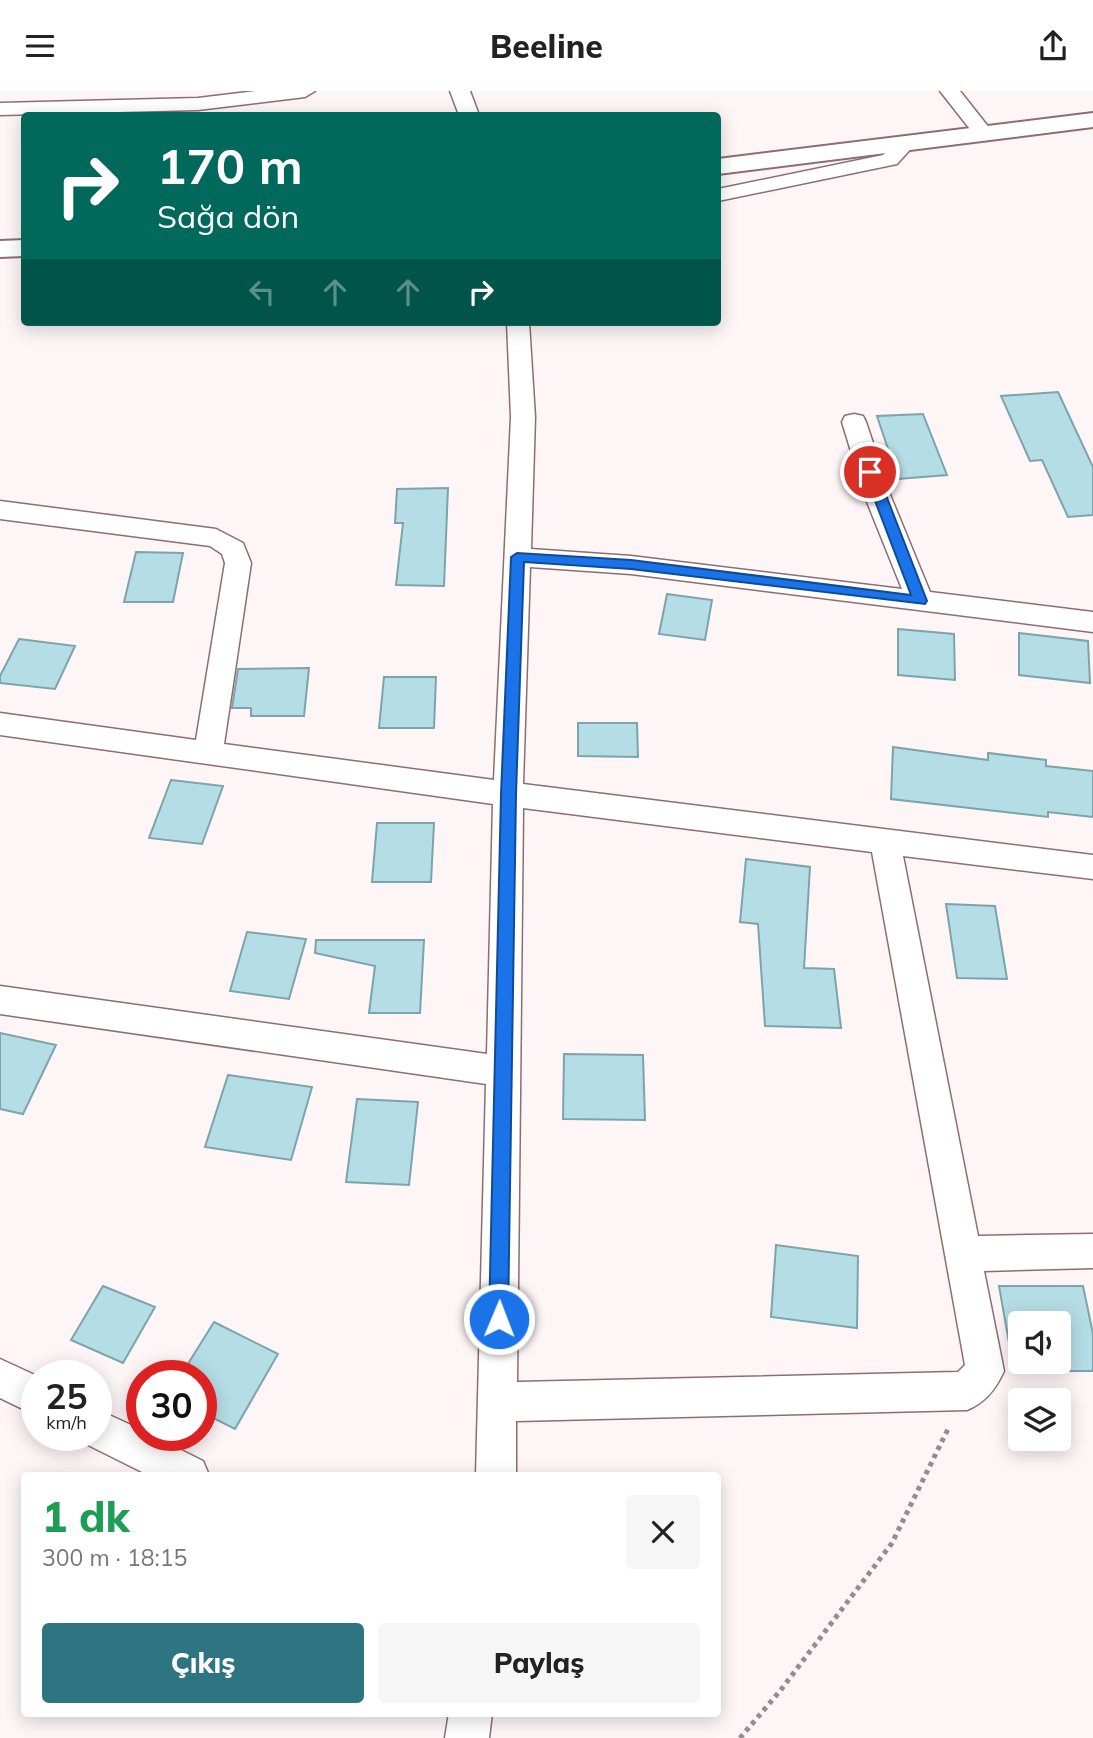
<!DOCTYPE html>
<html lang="tr">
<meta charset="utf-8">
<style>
:root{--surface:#fff;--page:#f6f6f6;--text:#222;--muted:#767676;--accent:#2e7481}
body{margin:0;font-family:Mulish,sans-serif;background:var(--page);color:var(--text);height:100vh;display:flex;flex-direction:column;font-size:26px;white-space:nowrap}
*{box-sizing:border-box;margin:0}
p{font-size:23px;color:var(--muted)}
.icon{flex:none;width:38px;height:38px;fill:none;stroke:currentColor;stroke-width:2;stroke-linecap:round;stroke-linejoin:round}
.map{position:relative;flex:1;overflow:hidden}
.sheet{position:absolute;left:21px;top:1381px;width:700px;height:245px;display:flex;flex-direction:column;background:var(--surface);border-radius:7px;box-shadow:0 4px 18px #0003}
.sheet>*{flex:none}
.top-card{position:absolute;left:21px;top:21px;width:700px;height:214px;border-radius:7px;box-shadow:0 4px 18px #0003;background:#00695c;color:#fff;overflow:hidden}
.fabs{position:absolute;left:1008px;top:1220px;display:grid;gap:14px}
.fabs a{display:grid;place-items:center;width:63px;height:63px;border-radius:7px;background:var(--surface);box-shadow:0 4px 18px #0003;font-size:35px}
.speed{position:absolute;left:21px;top:1269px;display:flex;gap:14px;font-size:35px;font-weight:700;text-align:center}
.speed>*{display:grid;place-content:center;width:91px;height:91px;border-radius:50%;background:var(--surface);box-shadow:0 4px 18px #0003;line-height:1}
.speed small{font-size:18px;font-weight:400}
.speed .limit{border:10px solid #d22;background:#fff;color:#111}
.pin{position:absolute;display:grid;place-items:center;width:60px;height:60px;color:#fff;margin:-30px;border:4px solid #fff;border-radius:50%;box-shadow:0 2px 7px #0007}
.me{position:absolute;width:77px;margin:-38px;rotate:1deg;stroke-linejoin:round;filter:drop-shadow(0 0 5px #0008)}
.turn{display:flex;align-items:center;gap:24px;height:147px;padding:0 21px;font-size:32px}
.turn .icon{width:91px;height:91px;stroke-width:2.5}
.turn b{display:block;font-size:49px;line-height:60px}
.lanes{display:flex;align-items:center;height:66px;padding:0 21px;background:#0003;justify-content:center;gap:35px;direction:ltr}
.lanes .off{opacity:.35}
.round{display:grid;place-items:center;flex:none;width:74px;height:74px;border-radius:7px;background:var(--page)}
.head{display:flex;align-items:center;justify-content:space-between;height:119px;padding:0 21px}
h1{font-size:42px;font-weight:800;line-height:52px;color:#1e9e55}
.action{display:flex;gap:14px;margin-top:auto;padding:14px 21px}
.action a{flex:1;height:80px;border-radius:7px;background:var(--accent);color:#fff;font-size:28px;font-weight:800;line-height:80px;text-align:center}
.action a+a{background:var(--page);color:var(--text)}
header{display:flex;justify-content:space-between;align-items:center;height:91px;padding:0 21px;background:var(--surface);font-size:32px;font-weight:800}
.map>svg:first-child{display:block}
</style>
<header><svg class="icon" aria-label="menu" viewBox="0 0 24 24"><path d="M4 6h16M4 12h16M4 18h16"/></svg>Beeline<svg class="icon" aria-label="share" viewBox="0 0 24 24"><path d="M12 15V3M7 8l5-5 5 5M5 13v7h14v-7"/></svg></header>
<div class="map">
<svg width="1093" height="1647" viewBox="0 0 1093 1647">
<rect width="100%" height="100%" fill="#fef5f6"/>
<path fill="#b5dde6" stroke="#7da3ac" stroke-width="2" fill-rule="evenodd" d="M1058,301L1093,376V424L1068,426L1042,369L1030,370L1001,305Z
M923,323L947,384L898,388L877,325Z
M448,397L444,495L396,494L403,432H395L397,398Z
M136,461L183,462L173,511H124Z
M667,503L712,509L705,549L659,543Z
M898,538L954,543L955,589L898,584Z
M1019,542L1088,550L1090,592L1019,584Z
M19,548L75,555L55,598L0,592V585Z
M309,577L304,625H251V617H232L238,578Z
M384,586H436L434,637H379Z
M578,632H637L638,666L578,665Z
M893,656L988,669V662L1046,669V675L1093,680V726L1048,721V726L891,708Z
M171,689L223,695L202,753L149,747Z
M377,732H434L431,791H372Z
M746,768L810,776L804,877L834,878L841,937L765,935L758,833L740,831Z
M946,813L995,815L1007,888L957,887Z
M247,841L306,848L289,908L230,900Z
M316,849H424L420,922H369L375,875L315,862Z
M0,942L56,954L23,1023L0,1018Z
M564,963L643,964L645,1029L563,1028Z
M228,984L312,996L291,1069L205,1056Z
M357,1008L418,1011L409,1094L346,1091Z
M776,1154L858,1165L857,1237L771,1226Z
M103,1195L155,1216L123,1272L71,1249Z
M999,1195H1083L1093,1243V1280H1014ZM1020,1232H1059V1270H1020Z
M214,1231L278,1263L235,1338L201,1321V1284H181Z"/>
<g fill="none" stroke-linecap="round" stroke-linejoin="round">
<defs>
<path id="minor" d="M256,0H315L305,6L198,19L0,24V12L198,7Z
M450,0H470L479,24H459Z
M940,0H960L994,43L991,47H977Z
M905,47L912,49L915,53L897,73L718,110V98L883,64L898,49Z
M507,231H529L535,326L531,458L631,465L902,498L865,406L842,331L845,325L854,323L863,325L866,331L891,406L930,501L1093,521V541L631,483L530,476L523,693L1093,764V788L903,765L978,1145L1093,1143V1177L984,1180L1004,1280C996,1298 985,1312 967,1319L516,1330V1384H476L486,993L0,923V895L487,963L493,713L0,644V622L196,649L225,472L222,463L210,455L0,428V410L216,438L243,452L251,472L224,653L494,689L511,326ZM523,717L872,761L965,1274L958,1281L517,1291Z
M0,1268L37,1285V1325L0,1307Z
M96,1318L142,1339V1344H151L203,1370L209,1384H148L82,1351L79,1344H96Z
M449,1622H492L489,1647H445Z"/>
<path id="tertiary" d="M1093,22V36L718,83V68Z
M24,149V165L0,166V150Z"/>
</defs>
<use href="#minor" stroke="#8f6d6f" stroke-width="3"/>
<use href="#tertiary" stroke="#8f6d6f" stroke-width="4"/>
<path stroke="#978b8c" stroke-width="5" stroke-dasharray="4.5 4.5" stroke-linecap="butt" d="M740,1647L780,1600L892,1452L948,1338"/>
<use href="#minor" fill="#fff" fill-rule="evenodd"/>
<use href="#tertiary" fill="#fff" fill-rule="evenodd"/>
</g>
<path fill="#1a73e8" stroke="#114b97" stroke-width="2" d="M870,377L877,381L927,510L925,513L631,478L524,471L516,703L508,1228L505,1235L499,1238L492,1235L489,1228L501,703L511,466L517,462L631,469L911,504L864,381Z"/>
</svg>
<div class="fabs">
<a><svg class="icon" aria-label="sound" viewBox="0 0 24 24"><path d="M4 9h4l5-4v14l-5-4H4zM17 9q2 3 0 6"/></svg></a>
<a><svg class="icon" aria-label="layers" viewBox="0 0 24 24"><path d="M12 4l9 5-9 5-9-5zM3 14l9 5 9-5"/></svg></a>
</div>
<div class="speed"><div>25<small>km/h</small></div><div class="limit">30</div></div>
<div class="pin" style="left:870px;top:381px;background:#d93025"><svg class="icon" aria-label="arrive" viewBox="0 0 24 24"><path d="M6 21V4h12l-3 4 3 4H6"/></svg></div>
<svg class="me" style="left:499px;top:1228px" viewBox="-20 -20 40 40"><circle r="17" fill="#1a73e8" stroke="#fff" stroke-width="3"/><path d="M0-11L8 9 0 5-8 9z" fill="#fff"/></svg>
<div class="top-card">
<div class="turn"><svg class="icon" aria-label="right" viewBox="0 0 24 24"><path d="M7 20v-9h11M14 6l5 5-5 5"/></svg><div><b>170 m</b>Sağa dön</div></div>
<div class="lanes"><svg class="icon off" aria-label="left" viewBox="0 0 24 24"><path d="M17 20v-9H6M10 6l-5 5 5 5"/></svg><svg class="icon off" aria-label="ahead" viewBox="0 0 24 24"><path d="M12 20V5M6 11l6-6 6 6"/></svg><svg class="icon off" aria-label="ahead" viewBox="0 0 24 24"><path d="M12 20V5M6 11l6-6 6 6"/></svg><svg class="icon" aria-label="right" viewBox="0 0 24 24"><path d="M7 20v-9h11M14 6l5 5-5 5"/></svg></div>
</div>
<section class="sheet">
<div class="head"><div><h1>1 dk</h1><p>300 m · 18:15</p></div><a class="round"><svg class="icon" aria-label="close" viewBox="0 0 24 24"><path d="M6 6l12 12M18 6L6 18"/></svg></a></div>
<div class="action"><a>Çıkış</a><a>Paylaş</a></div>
</section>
</div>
